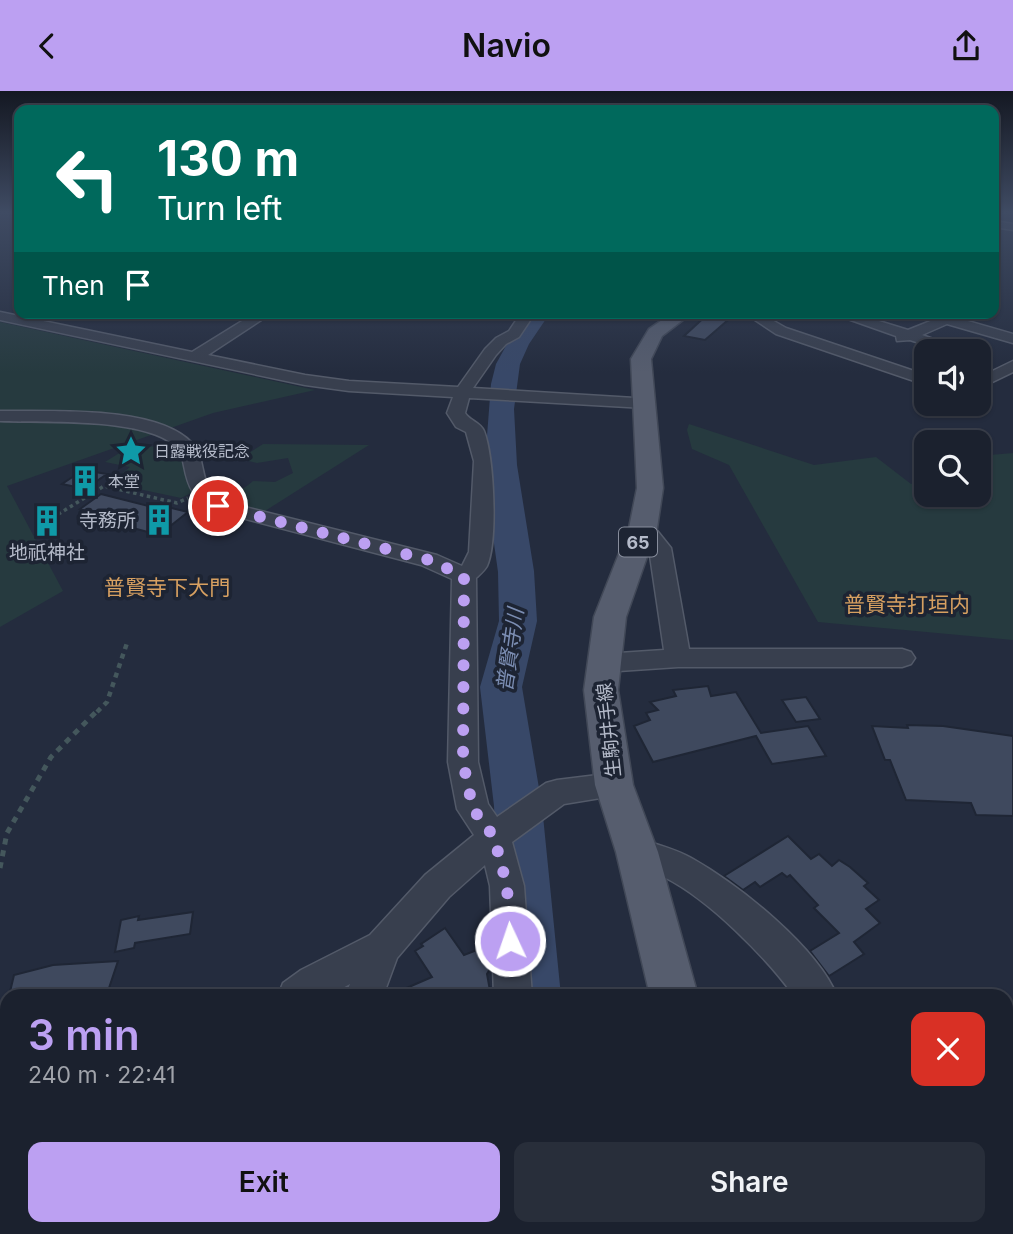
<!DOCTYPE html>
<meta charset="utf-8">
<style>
:root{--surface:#1b212e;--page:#282e3a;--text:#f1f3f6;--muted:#a0a3aa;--line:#393e4a;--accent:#bca0f2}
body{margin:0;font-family:Inter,"Noto Sans JP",sans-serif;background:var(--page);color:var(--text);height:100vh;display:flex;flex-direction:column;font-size:26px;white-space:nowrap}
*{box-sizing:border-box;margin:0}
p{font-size:23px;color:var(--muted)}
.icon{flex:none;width:38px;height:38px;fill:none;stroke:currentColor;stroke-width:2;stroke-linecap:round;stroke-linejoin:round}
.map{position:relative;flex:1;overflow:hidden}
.sheet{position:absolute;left:0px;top:898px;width:1013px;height:247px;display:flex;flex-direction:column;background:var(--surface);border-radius:21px 21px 0 0;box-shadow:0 2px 5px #0004,0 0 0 2px var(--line)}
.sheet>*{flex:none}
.guide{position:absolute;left:14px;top:14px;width:985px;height:214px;border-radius:14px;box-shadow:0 2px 5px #0004,0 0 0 2px var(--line);background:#00695c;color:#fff;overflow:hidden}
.controls{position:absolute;left:914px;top:248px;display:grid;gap:14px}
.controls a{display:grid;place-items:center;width:77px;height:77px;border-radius:14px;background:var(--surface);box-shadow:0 2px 5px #0004,0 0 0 2px var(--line);font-size:35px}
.pin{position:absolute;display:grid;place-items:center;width:60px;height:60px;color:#fff;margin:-30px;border:4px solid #fff;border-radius:50%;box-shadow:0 2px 7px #0007}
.me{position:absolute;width:77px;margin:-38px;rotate:357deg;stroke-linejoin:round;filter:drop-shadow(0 0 5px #0008)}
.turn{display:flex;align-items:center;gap:24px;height:147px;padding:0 28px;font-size:32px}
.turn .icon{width:91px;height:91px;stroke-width:2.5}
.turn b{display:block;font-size:49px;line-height:60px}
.then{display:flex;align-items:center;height:66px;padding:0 28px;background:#0003;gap:14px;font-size:26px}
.round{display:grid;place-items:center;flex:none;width:74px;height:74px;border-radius:14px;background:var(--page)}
.head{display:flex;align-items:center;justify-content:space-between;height:119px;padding:0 28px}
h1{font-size:42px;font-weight:600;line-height:52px;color:var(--accent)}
.primary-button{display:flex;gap:14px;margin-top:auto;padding:14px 28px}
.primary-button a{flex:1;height:80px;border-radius:14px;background:var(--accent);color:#111;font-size:28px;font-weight:600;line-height:80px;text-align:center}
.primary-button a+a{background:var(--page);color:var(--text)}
header{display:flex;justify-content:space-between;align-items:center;height:91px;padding:0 28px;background:var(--accent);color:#111;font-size:32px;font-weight:600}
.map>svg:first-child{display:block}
</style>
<header><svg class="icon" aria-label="back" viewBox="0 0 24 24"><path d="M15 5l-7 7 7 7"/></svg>Navio<svg class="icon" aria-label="share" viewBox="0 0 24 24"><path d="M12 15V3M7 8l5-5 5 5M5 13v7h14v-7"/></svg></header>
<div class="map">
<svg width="1013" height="1143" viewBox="0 0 1013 1143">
<rect width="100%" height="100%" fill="#242c3e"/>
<path fill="#263a3f" d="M0,231L315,299L213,322L7,395L63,500L0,536Z
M689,333L814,374L876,366L911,393L926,387V404H978V365L1013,362V549L818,531L729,374L692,358L687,339Z
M263,353L369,354L265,420L218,411C231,403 242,400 253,390L275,391L293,382L288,367L257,372L240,368Z
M175,355L179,357L193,401L181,407L134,397L142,389L120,384L130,376L105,371L129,356Z"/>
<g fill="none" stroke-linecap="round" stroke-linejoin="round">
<path fill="#384868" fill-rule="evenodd" d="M529,222H550L529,253L520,273L514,318L517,374L534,480L537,530L522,596L542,715L561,905H503L494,715L480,596L499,530L498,481L491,431L487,345L491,293L496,273L507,253Z
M514,1138H586V1143H514Z"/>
</g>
<path fill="#3f495e" stroke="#1f2635" stroke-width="2" d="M709,222L728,229L705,249L684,245Z
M83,379L107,383L85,398L62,393Z
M101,403L156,417L159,414L188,421L159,444L129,436L133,433L80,418Z
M708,595L711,605L736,601L761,642L808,635L826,665L772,673L756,645L653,671L634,635L650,629L646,622L658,619L650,611L676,605L673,599Z
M806,606L820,628L796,631L782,609Z
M907,634L943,635L1013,645V725L976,724L971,712L906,709L890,669H885L872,635L908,637Z
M788,745L811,768L819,763L832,775L839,769L850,776L868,792L864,795L879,809L866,818L880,832L854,851L864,863L829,885L810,860L839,842L814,817L818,814L790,784L787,786L782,782L760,796L755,791L743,799L724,785Z
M193,821L190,843L135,852L134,857L115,861L121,829L139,825L138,829Z
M445,837L464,864L482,857L490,878L487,883L491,905H388L432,886L415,860L423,855L421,853Z
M118,870L108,900L78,902L77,905H9L14,884L53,874Z"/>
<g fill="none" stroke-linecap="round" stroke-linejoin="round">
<defs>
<path id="minor" d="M994,130L1013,133V139L994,136Z
M0,221L192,261L255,222H272L208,264L305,284L349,290L458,296L485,258L496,247L509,240L521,222H535L519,246L506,253L496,264L473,297L651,308L653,312L645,317L469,307L465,322C470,330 480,331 484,340C494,366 498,450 487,475C484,480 480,483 476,487L478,671L488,713L497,726L546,692L557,689L614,682L625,685L629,694L625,703L564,713L512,751L524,795L532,905H494L490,795L485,774L449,806L397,867L383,905H345L350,893L328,905H278L283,892L301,879L370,844L425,784L474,744L457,718L448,671L452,488L421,474L211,419C193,406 188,396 184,375C183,370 182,363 179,359C152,325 42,332 0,330V320C50,321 156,314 192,352C204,365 201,383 209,397C212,403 220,407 225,411L437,464L462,475L469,461L474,370L466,341L456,336L447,322L453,306L349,300L305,294L0,229Z
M764,222H782L772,229L786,237L926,284V294L776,243L755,229Z
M831,222H853L908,239L933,229L926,227L925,222L947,224L1013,243V252L947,233L922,244L970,261H947L910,249L897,250L896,245Z
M1013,270V281L978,298V287Z
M643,431L651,432L671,457L689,558H902L911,561L915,567L911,573L902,576H678L604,581L595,578L591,572L595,566L604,563L664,559L649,458L632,437L635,432Z
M637,747C655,753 676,758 693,768C739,794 817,856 837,905H794C766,866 709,809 666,787C653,781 639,776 625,771L620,761L625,751Z
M85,1138H134L132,1143H83Z
M324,1138H370V1143H324Z
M473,1138H519V1143H473Z
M946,1138H993L995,1143H948Z"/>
<path id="major" d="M672,222H692L662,245L651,268L663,397L657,437L626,526L618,599L633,694L658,761L698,905H650L616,761L595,694L584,599L594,526L629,437L637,397L631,268L649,238Z
M703,1138H762L764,1143H704Z"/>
</defs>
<use href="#minor" stroke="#535a69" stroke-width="3"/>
<use href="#major" stroke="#414857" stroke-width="3"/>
<path stroke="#44575c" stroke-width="3.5" stroke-dasharray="3.5 3.5" stroke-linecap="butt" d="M52,427L104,395L177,412L188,407"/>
<path stroke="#44575c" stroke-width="4.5" stroke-dasharray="5 5" stroke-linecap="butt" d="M97,621L107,611L127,552"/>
<path stroke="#44575c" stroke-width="5" stroke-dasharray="6 6" stroke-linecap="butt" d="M0,777L7,742L51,666L98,619"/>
<path stroke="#44575c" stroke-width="7" stroke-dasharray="8 8" stroke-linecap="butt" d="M0,1008L7,1032"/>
<use href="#minor" fill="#383f4e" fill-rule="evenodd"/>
<use href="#major" fill="#565d6e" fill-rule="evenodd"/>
</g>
<linearGradient id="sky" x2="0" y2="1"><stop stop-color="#141822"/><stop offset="0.43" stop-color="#3f4b63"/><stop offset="1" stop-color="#3f4b63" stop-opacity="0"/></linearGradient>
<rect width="1013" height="282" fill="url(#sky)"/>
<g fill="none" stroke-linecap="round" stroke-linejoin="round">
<path stroke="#bca0f2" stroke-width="12" stroke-dasharray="0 21.6" d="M218,415L429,469L464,485L463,671L473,718L494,746L507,795L510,850"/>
</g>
<defs>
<symbol id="sight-bare" viewBox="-9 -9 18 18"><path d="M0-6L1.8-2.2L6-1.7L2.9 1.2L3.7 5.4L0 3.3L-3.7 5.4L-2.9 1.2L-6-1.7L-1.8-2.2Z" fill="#0f9aa8" stroke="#1d2433" stroke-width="2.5" paint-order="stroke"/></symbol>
<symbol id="building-bare" viewBox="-9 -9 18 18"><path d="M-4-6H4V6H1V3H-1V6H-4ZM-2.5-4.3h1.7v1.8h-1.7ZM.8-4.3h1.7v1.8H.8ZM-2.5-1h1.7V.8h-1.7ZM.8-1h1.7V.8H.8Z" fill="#0f9aa8" stroke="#1d2433" stroke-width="2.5" paint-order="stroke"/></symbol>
</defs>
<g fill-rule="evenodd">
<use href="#sight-bare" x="109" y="338" width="44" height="44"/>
<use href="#building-bare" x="63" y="368" width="44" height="44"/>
<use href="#building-bare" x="137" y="407" width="44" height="44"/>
<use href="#building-bare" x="25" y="408" width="44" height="44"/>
</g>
<g text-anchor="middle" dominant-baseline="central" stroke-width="7" stroke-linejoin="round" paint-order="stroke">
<g font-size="16" fill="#b4bac9" stroke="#1d2433" text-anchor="start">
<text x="154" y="360">日露戦役記念</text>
<text x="108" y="390">本堂</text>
</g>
<rect fill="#1d2433" stroke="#878d9c" stroke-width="2" x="619" y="436.5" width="38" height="29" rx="5"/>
<g font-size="18" font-weight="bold" fill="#b4bac9">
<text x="638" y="451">65</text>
</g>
<g font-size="19" fill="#b4bac9" stroke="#1d2433" text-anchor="end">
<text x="136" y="429">寺務所</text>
<text x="47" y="461" text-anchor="middle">地祇神社</text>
</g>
<g font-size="19" fill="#b4bac9" stroke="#1d2433">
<text transform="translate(609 639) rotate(-96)">生駒井手線</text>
</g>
<g font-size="21" fill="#d7a061" stroke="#1d2433">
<text x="167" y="496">普賢寺下大門</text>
<text x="907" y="513">普賢寺打垣内</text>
</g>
<g font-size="21" font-style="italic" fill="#7b8db2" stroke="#1d2433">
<text transform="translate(510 559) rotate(-82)">普賢寺川</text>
</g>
</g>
</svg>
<div class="controls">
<a><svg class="icon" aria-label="sound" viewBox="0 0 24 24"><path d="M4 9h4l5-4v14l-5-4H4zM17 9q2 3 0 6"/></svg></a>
<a><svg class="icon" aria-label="search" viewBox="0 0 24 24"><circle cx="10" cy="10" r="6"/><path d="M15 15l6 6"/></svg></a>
</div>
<div class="pin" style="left:218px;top:415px;background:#d93025"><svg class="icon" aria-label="arrive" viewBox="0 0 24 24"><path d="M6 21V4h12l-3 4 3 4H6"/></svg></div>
<svg class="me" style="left:510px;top:850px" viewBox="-20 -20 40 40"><circle r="17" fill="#bca0f2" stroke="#fff" stroke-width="3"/><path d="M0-11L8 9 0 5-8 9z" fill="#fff"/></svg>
<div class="guide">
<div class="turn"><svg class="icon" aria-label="left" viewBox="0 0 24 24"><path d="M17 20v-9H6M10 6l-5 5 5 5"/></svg><div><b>130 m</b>Turn left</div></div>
<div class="then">Then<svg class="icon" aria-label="arrive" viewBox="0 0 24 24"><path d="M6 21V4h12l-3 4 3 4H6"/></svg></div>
</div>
<section class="sheet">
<div class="head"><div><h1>3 min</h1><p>240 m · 22:41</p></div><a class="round" style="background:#d93025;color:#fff"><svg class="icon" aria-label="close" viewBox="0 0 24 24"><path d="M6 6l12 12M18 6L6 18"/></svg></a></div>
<div class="primary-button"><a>Exit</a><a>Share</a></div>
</section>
</div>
